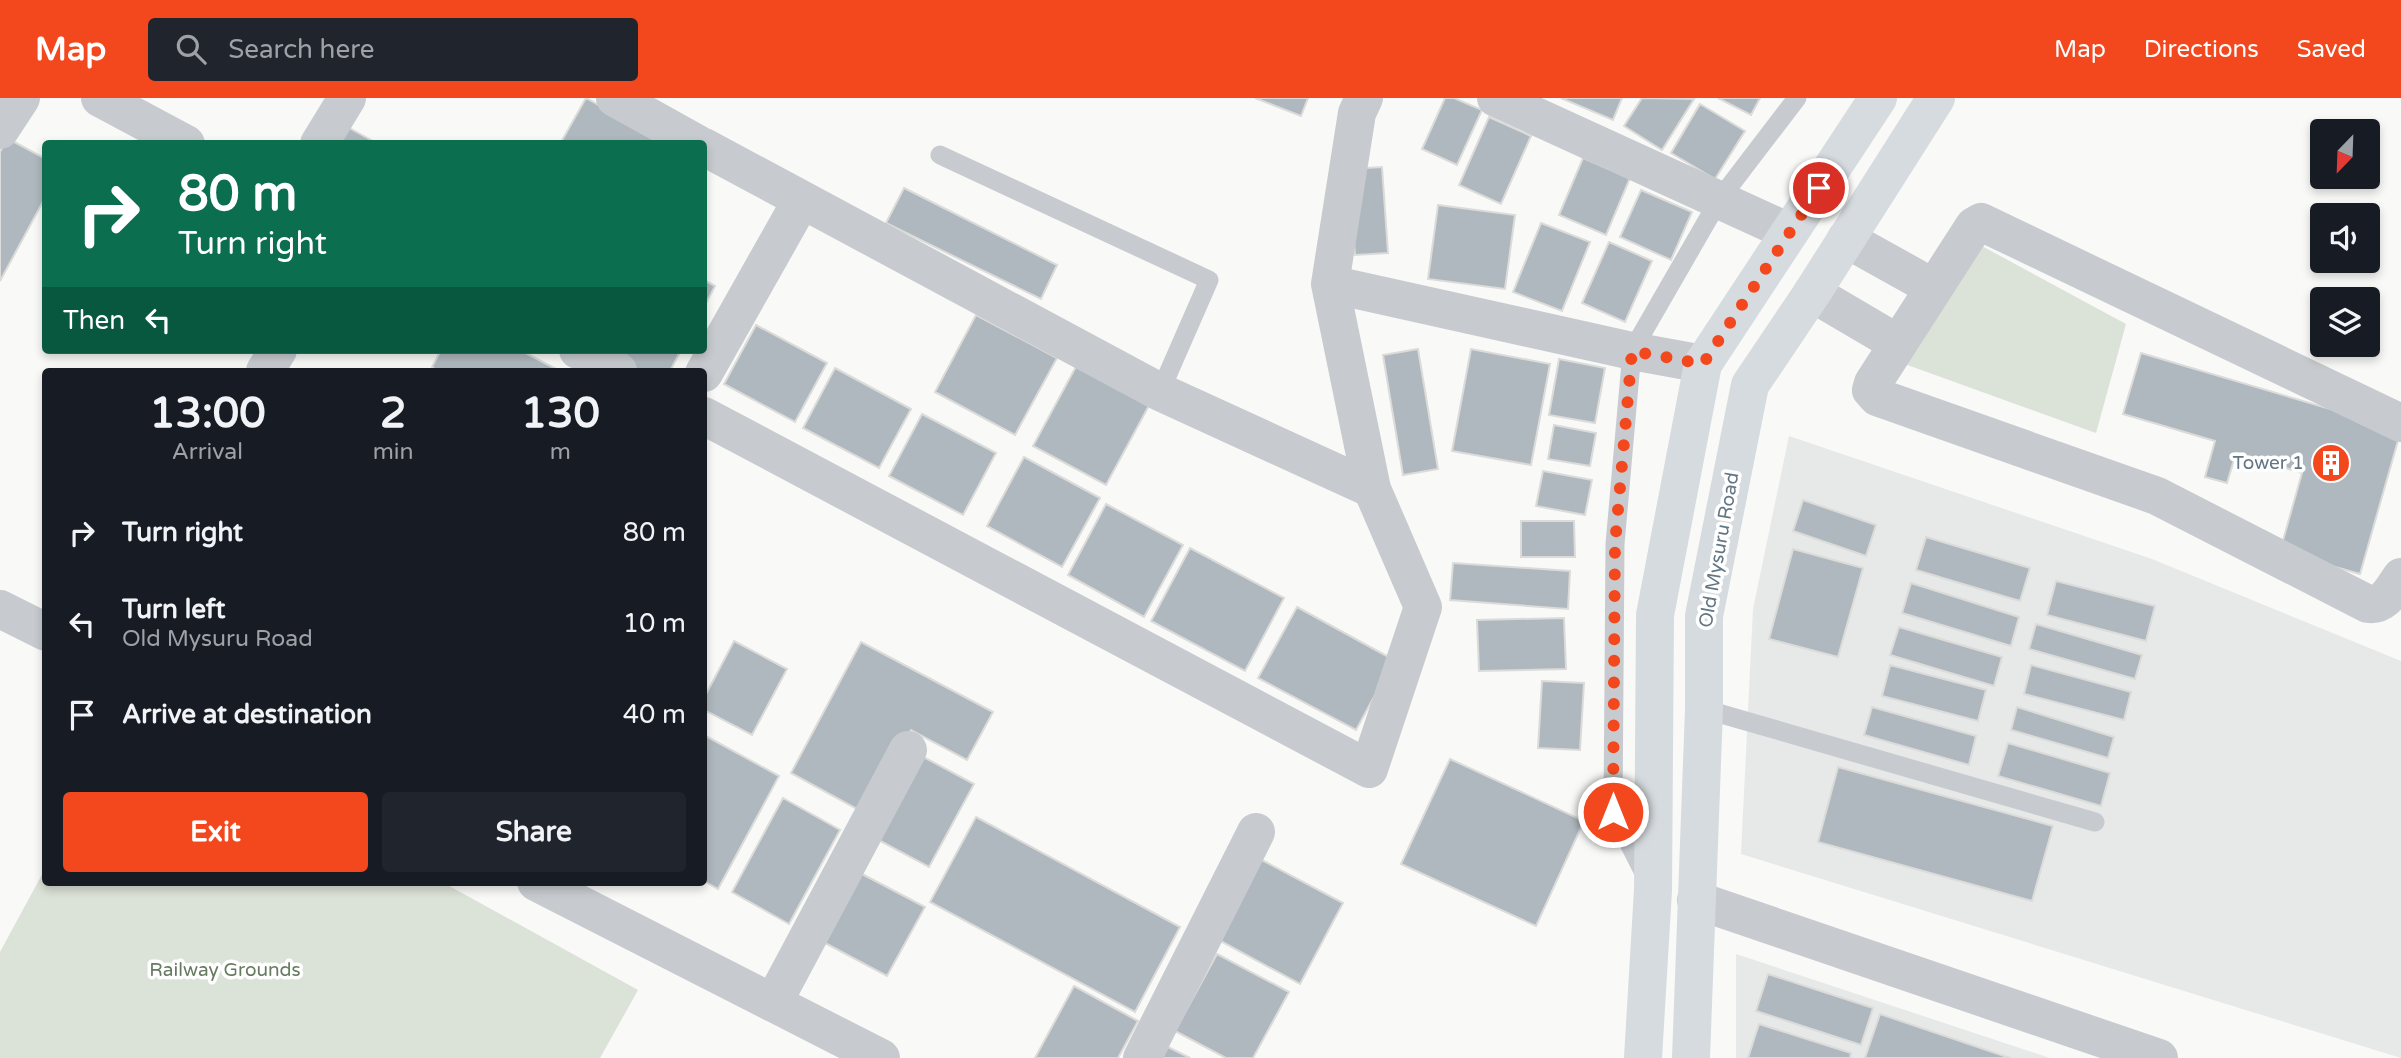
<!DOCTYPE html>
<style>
:root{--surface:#171b24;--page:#20242c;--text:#f1f3f6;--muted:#9ea1a6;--accent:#f3481d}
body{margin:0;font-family:"Varela Round",sans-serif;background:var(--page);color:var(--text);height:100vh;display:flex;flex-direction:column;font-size:26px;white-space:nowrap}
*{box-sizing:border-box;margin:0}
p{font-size:23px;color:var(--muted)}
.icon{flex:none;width:38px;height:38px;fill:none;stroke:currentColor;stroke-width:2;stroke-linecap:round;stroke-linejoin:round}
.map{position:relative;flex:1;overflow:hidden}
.details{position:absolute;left:42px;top:270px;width:665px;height:518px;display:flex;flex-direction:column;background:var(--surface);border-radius:7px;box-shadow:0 4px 10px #0003}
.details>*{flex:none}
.guide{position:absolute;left:42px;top:42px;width:665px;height:214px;border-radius:7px;box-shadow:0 4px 10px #0003;background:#0b6e4f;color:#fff;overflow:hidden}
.needle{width:46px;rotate:203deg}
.controls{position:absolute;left:2310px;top:21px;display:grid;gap:14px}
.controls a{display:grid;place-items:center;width:70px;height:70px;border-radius:7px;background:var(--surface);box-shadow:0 4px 10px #0003;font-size:35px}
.pin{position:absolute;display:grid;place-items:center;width:60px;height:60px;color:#fff;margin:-30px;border:4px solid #fff;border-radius:50%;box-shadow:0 2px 7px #0007}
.me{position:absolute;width:77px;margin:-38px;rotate:0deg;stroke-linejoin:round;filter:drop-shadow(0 0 5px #0008)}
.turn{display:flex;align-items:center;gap:24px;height:147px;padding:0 21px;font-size:32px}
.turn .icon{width:91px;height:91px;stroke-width:2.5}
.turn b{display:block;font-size:49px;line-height:60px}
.then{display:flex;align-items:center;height:66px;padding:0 21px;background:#0003;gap:14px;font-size:26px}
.eta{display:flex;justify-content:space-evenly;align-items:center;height:119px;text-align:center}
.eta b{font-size:42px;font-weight:700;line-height:49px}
.button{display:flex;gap:14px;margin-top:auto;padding:14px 21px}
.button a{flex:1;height:80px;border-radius:7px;background:var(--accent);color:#fff;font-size:28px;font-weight:700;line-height:80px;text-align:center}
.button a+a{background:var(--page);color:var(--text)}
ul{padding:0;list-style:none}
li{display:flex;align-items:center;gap:21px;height:91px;padding:0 21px}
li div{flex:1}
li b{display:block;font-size:26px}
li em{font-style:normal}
header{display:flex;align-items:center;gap:42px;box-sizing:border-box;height:98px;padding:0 35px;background:var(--accent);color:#fff}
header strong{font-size:33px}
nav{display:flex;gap:38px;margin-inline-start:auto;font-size:24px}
.search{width:490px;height:63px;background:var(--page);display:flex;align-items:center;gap:18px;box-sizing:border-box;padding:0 24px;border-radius:7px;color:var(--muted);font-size:26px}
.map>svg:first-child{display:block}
</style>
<header>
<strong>Map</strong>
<div class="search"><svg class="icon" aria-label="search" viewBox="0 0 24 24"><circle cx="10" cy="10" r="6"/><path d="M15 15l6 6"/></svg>Search here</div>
<nav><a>Map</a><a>Directions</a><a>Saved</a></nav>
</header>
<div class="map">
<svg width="2401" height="960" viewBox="0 0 2401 960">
<rect width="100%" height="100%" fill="#f9f9f7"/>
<path fill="#e7e8e8" d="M1789,338L2152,461L2401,563V960L1741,756L1753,511Z
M1736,856L2050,960H1736Z"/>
<path fill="#dbe2d7" d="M1980,147L2126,226L2096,335L1902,265Z
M45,771L46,784H442L638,892L600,960H0V854Z"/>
<path fill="#afb8be" stroke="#dbdbd9" stroke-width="2" d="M586,0L668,46H560Z
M1255,0H1308L1301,18Z
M1445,0H1454L1482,12L1457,67L1422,51Z
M1561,0H1622L1613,22Z
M1642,0L1694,1L1662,52L1624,28Z
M1718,0H1760L1751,17Z
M1700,6L1745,33L1715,81L1671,55Z
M1489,19L1531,38L1501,106L1459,87Z
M344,27L378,46H335Z
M7,40L46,61V98L0,183V54Z
M1583,60L1630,80L1606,137L1559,117Z
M1382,69L1388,155L1355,157L1349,71Z
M904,90L1057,167L1041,201L886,125Z
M1641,92L1692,114L1671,162L1620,139Z
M1438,107L1515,117L1505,191L1428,181Z
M1541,125L1590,144L1562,213L1513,194Z
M1609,144L1652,163L1625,224L1582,205Z
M704,182L715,188L704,209Z
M976,217L1057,260L1015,337L935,294Z
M756,227L827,265L795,324L724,286Z
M1418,251L1438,371L1403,377L1383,257Z
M1471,251L1550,266L1531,367L1452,353Z
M441,252H520L560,273H438L432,269Z
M601,252H681L670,273H640Z
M2141,255L2401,332L2360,476L2280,453L2302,375L2236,355L2227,385L2205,379L2215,343L2123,316Z
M1559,261L1605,270L1595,325L1549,317Z
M1079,263L1152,302L1106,387L1033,348Z
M835,270L911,311L879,370L803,330Z
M922,316L996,355L963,417L889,378Z
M1554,327L1596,335L1590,368L1548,361Z
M1024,359L1100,400L1062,469L987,428Z
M1543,373L1592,382L1585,417L1536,408Z
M1803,402L1876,427L1866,458L1793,433Z
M1106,406L1183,447L1144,519L1068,477Z
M1521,423H1574L1575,459H1521Z
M1926,439L2030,470L2020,503L1916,472Z
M1190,450L1284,500L1245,573L1151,523Z
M1793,451L1863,470L1838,559L1769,541Z
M1453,465L1570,473L1568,511L1450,502Z
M2056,483L2155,508L2146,543L2047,517Z
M1911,485L2019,519L2011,548L1902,515Z
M1297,509L1394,562L1356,632L1258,580Z
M1564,520L1566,571L1479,573L1477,522Z
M2036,526L2142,557L2135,581L2029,551Z
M1899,529L2002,559L1994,588L1890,557Z
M734,543L787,571L752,637L704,612V600Z
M861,544L993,614L967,662L911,632L866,716L791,675Z
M1890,567L1986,592L1978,623L1882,598Z
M2031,567L2131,594L2124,622L2024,596Z
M1542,583L1584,585L1580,652L1538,650Z
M1872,609L1976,638L1969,667L1864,637Z
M2017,609L2114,639L2108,660L2011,632Z
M704,637L779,678L718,791L704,783Z
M2008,645L2110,675L2101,708L1998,678Z
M916,655L974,686L929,769L871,738Z
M1450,661L1584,723L1536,828L1401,766Z
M1838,669L2053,728L2032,803L1818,744Z
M783,700L840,732L789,826L732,794Z
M976,719L1180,829L1135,914L930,804Z
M1260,761L1343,805L1300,886L1217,841Z
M862,776L925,809L887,878L825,845Z
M1217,856L1289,894L1253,960H1226L1175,933Z
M1768,876L1873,910L1861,947L1756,913Z
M1074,888L1138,923L1118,960H1035Z
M1880,916L2010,960H1865Z
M1759,926L1851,955L1850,960H1748Z
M1168,949L1190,960H1162Z"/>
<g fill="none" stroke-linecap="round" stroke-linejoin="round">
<path stroke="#c7cbcf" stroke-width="19" d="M940,57L1209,182L1160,294
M1704,611L2095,724
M1646,779L1613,714L1615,446L1632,253L1719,102L1797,0"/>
<path stroke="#c7cbcf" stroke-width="38" d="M100,0L186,46
M615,0L698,46
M1496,0L1789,134
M0,32L21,0
M319,46L347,0
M704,49L1160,294L1372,391
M1846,141L1934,190
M1330,186L1632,253L1703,266
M1812,195L1897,245
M578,252L618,273
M265,273L278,252
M704,275L801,103
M704,318L1369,671L1423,509L1372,391L1330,186L1357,15L1364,0
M2401,325L1981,124L1974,128L1873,285L1871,292L1877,299L2157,398L2368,506C2385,508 2392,492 2401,479
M0,511L46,534
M536,784L881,960
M1696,802L2159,960
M773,905L908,652
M1142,960L1256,734"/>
<path stroke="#d6dbdf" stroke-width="38" d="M1643,960L1653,792L1655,517L1703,266L1878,0
M1691,960L1704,611V518L1750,287L1812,195L1936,0"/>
</g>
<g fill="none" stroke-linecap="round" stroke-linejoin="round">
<path stroke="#f3481d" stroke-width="12" stroke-dasharray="0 21.6" d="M1613,714L1615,446L1632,253L1703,266L1819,90"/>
</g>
<defs>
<symbol id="building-disc" viewBox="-11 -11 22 22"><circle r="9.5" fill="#f3481d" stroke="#fff"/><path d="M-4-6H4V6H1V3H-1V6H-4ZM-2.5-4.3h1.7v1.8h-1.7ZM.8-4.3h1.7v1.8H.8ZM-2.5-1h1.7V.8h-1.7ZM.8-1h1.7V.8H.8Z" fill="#fff"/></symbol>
</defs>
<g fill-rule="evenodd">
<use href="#building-disc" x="2309" y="343" width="44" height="44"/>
</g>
<g text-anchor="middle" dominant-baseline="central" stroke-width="7" stroke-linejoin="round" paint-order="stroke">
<g font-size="19" fill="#627684" stroke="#fff" text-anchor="end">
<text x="2304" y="365">Tower 1</text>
</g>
<g font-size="19" fill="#627684" stroke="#fff">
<text transform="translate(1719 452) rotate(-80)">Old Mysuru Road</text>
</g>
<g font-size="19" fill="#677b61" stroke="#fff">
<text x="225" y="872">Railway Grounds</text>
</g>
</g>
</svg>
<div class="controls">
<a><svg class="needle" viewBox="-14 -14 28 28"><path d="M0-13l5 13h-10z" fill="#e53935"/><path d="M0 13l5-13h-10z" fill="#9ea1a6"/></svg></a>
<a><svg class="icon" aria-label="sound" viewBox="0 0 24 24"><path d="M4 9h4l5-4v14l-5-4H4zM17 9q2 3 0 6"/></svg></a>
<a><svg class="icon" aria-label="layers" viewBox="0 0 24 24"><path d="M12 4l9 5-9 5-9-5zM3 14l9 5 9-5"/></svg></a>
</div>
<div class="pin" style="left:1819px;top:90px;background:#d93025"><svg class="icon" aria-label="arrive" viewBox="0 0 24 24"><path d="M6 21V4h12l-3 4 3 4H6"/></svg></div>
<svg class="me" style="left:1613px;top:714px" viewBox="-20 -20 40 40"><circle r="17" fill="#f3481d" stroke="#fff" stroke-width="3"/><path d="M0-11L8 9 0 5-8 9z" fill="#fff"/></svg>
<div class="guide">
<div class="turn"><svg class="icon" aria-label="right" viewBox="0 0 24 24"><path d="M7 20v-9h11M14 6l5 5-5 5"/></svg><div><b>80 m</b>Turn right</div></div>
<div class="then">Then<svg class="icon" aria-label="left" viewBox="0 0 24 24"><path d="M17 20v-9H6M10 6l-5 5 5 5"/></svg></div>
</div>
<section class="details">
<div class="eta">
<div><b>13:00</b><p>Arrival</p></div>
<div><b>2</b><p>min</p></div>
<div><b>130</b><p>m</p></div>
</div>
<ul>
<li><svg class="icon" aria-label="right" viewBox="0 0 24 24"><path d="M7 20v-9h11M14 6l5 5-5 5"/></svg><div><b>Turn right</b></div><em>80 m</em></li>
<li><svg class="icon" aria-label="left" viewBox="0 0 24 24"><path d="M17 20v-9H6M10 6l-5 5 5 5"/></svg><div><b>Turn left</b><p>Old Mysuru Road</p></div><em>10 m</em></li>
<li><svg class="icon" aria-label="arrive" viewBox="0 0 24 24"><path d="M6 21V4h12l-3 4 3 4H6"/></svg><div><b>Arrive at destination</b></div><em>40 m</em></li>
</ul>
<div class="button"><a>Exit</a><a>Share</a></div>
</section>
</div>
